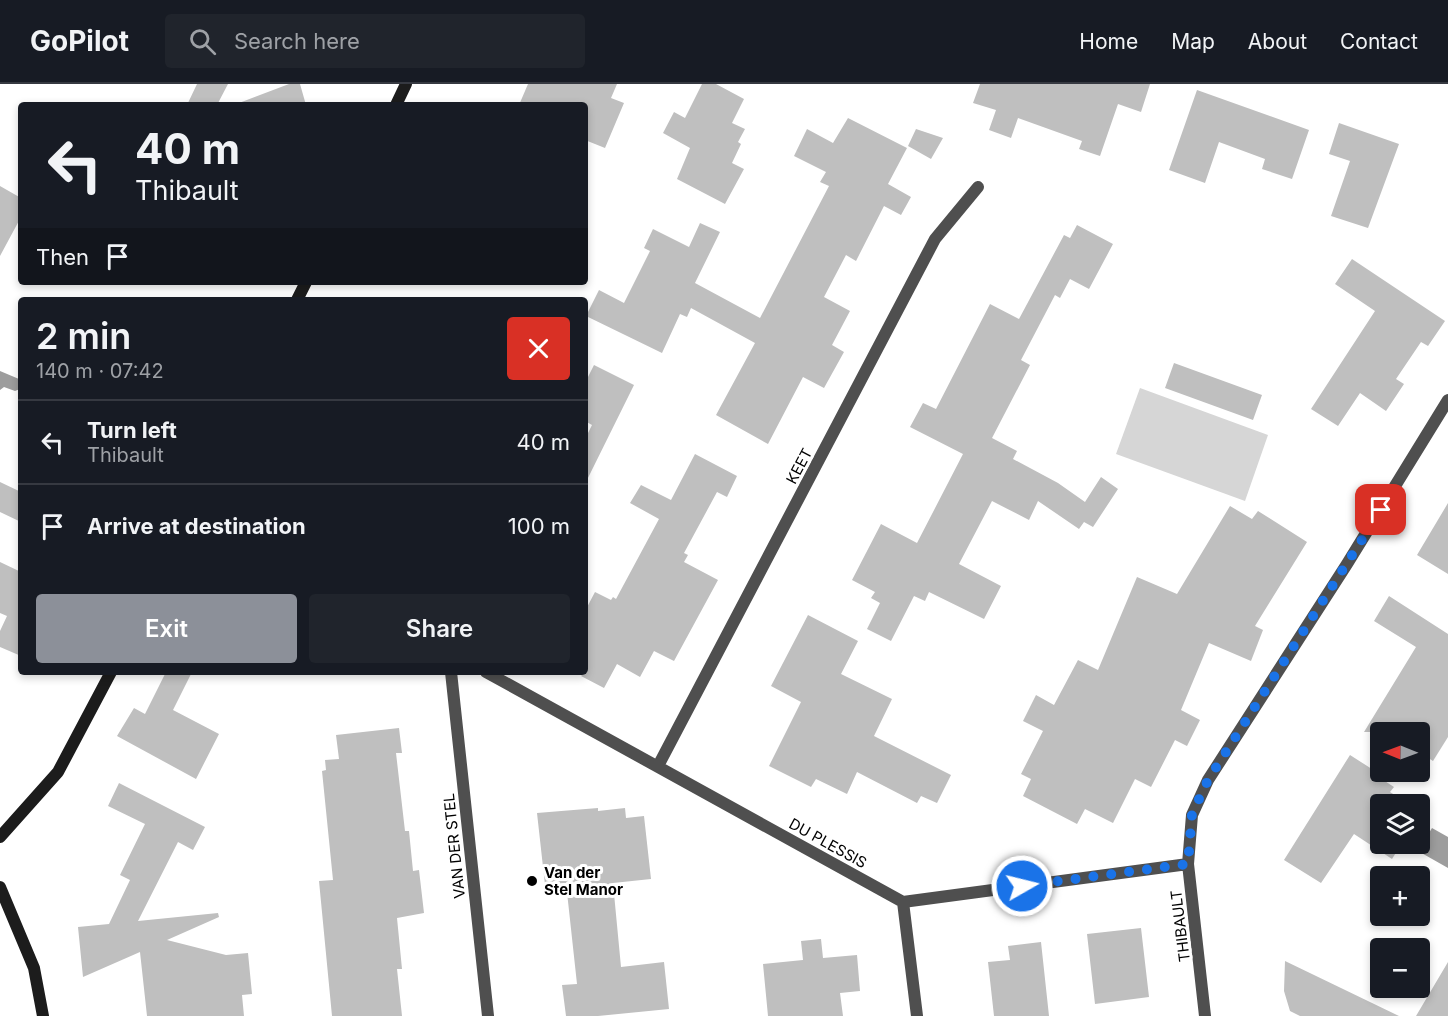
<!DOCTYPE html>
<meta charset="utf-8">
<style>
:root{--surface:#171b24;--page:#20242c;--text:#f1f3f6;--muted:#9ea1a6;--line:#363941;--accent:#8c9099}
body{margin:0;font-family:Inter,sans-serif;background:var(--page);color:var(--text);height:100vh;display:flex;flex-direction:column;font-size:22px;white-space:nowrap}
*{box-sizing:border-box;margin:0}
p{font-size:20px;color:var(--muted)}
.icon{flex:none;width:33px;height:33px;fill:none;stroke:currentColor;stroke-width:2;stroke-linecap:round;stroke-linejoin:round}
.map{position:relative;flex:1;overflow:hidden}
.panel{position:absolute;left:18px;top:213px;width:570px;height:378px;display:flex;flex-direction:column;background:var(--surface);border-radius:6px;box-shadow:0 3px 9px #0003}
.panel>*{flex:none}
.banner{position:absolute;left:18px;top:18px;width:570px;height:183px;border-radius:6px;box-shadow:0 3px 9px #0003;background:#171b24;color:var(--text);overflow:hidden}
.needle{width:39px;rotate:271deg}
.tools{position:absolute;left:1370px;top:638px;display:grid;gap:12px}
.tools a{display:grid;place-items:center;width:60px;height:60px;border-radius:6px;background:var(--surface);box-shadow:0 3px 9px #0003;font-size:30px}
.pin{position:absolute;display:grid;place-items:center;width:51px;height:51px;color:#fff;margin:-26px;border-radius:12px;box-shadow:0 3px 9px #0006}
.me{position:absolute;width:66px;margin:-33px;rotate:82deg;stroke-linejoin:round;filter:drop-shadow(0 0 4px #0008)}
.turn{display:flex;align-items:center;gap:21px;height:126px;padding:0 18px;font-size:27px}
.turn .icon{width:78px;height:78px;stroke-width:2.5}
.turn b{display:block;font-size:42px;line-height:51px}
.then{display:flex;align-items:center;height:57px;padding:0 18px;background:#0003;gap:12px;font-size:22px}
.round{display:grid;place-items:center;flex:none;width:63px;height:63px;border-radius:6px;background:var(--page)}
.overview{display:flex;align-items:center;justify-content:space-between;height:102px;padding:0 18px}
h1{font-size:36px;font-weight:600;line-height:45px}
.action{display:flex;gap:12px;margin-top:auto;padding:12px 18px}
.action a{flex:1;height:69px;border-radius:6px;background:var(--accent);color:#fff;font-size:24px;font-weight:600;line-height:69px;text-align:center}
.action a+a{background:var(--page);color:var(--text)}
ul{padding:0;list-style:none}
li{display:flex;align-items:center;gap:18px;height:84px;padding:0 18px;border-top:2px solid var(--line)}
li div{flex:1}
li b{display:block;font-size:22px}
li em{font-style:normal}
header{display:flex;align-items:center;gap:36px;box-sizing:border-box;height:84px;padding:0 30px;background:var(--surface);border-bottom:2px solid var(--line)}
header strong{font-size:28px}
nav{display:flex;gap:33px;margin-inline-start:auto;font-size:21px}
.search{width:420px;height:54px;background:var(--page);display:flex;align-items:center;gap:15px;box-sizing:border-box;padding:0 21px;border-radius:6px;color:var(--muted);font-size:22px}
.map>svg:first-child{display:block}
</style>
<header>
<strong>GoPilot</strong>
<div class="search"><svg class="icon" aria-label="search" viewBox="0 0 24 24"><circle cx="10" cy="10" r="6"/><path d="M15 15l6 6"/></svg>Search here</div>
<nav><a>Home</a><a>Map</a><a>About</a><a>Contact</a></nav>
</header>
<div class="map">
<svg width="1448" height="932" viewBox="0 0 1448 932">
<rect width="100%" height="100%" fill="#fff"/>
<path fill="#d6d6d6" d="M1140,304L1268,351L1245,417L1116,370Z"/>
<path fill="#9d9d9d" d="M0,287L19,295L20,305L15,307L4,303L0,306Z
M1432,744L1448,753V784L1418,767Z"/>
<path fill="#bfbfbf" d="M197,0H228L217,21H187Z
M289,0H300L306,21H239V19Z
M528,0H617L611,14L624,19L605,64L585,56V21H519Z
M702,0H716L744,15L732,39L745,45L738,58L741,60L732,79L744,85L725,120L677,95L690,64L663,49L674,28L685,34Z
M980,0H1150L1141,28L1118,20L1100,72L1079,65L1082,57L1018,34L1011,54L989,46L996,26L973,19Z
M1197,6L1309,46L1292,95L1262,85L1265,75L1219,58L1205,99L1169,86Z
M848,34L907,64L888,100L911,113L901,131L884,122L856,177L846,171L824,213L850,227L832,261L844,268L824,304L803,293L768,360L716,331L755,259L691,224L687,233L680,230L662,269L586,232L599,206L624,219L650,167L644,164L653,145L689,163L700,139L720,148L695,199L760,234L829,102L820,98L826,88L794,72L807,45L833,59Z
M1339,39L1399,60L1368,144L1331,132L1350,77L1329,70Z
M916,45L943,54L931,75L908,62Z
M0,102L21,114V133L0,172Z
M1077,141L1113,160L1089,205L1070,195L1060,214L1055,211L1021,276L1030,281L992,354L1017,367L1013,375L1058,399L1085,418L1101,393L1118,405L1093,443L1084,438L1079,445L1038,417L1029,436L992,417L959,480L1001,502L984,535L929,508L925,517L914,512L891,557L867,545L880,519L871,514L875,508L852,496L881,440L917,459L963,370L910,343L923,319L936,325L990,220L1019,235L1064,151L1070,154Z
M1352,175L1445,237L1428,262L1421,258L1396,295L1404,300L1386,327L1360,309L1338,342L1311,325L1375,227L1335,200Z
M1174,279L1262,311L1253,336L1165,304Z
M594,281L634,301L585,400V355L592,341L585,337V299Z
M695,370L737,392L727,413L717,408L684,469L688,471L684,478L718,496L674,577L654,567L640,593L617,580L604,604L581,592L585,588V527L595,508L611,516L613,513L616,515L659,435L630,419L641,401L671,416Z
M0,398L21,408V438L0,428Z
M1448,419V490L1417,471Z
M1230,422L1252,435L1258,427L1307,458L1255,542L1263,546L1251,577L1209,559L1181,626L1200,636L1187,662L1175,656L1151,703L1135,695L1113,739L1085,725L1077,740L1023,712L1031,695L1021,690L1043,647L1023,637L1036,611L1054,621L1078,576L1098,586L1137,493L1177,510Z
M0,478L21,488V572L0,563V547L7,532L0,529Z
M1389,512L1448,550V653L1433,677L1419,668V648H1364L1416,563L1374,537Z
M808,531L858,557L841,590L892,615L874,652L951,691L937,719L921,712L917,719L857,688L847,710L816,695L811,703L769,682L801,618L771,602Z
M166,588H192L173,626L219,650L196,695L117,652L134,624L145,630Z
M399,644L402,669H396L405,747H409L413,787L419,786L424,829L397,834L402,885H397L402,932H332L319,797L333,796L322,687L326,686L325,676L339,675L336,651Z
M1350,671L1375,687L1374,690L1394,703L1390,708L1409,720H1380V759H1402L1392,775L1354,750L1321,799L1284,776Z
M119,699L205,743L193,766L178,758L138,837L218,829L219,833L167,856L226,871L248,869L252,910L242,911L244,932H147L140,868L83,893L78,843L109,840L130,796L120,791L145,740L108,722Z
M598,724V727L625,724L626,734L644,732L651,795L613,799L621,883L664,878L669,925L598,932H566L562,901L577,900L566,799L545,801L537,729Z
M1141,844L1149,913L1095,920L1087,850Z
M821,855L823,874L857,871L860,907L840,909L843,932H768L763,880L803,876L801,857Z
M1041,858L1049,932H994L988,878L1010,876L1008,862Z
M1285,877L1399,932H1300L1290,927L1284,907Z
M1448,878V932H1416Z"/>
<g fill="none" stroke-linecap="round" stroke-linejoin="round">
<path stroke="#4f4f4f" stroke-width="12" d="M451,588L488,932
M486,588L903,818L1188,780
M658,682L935,155L978,103
M903,818L917,932
M1205,932L1188,780L1192,731L1208,696L1347,480L1448,316"/>
<path stroke="#1c1c1c" stroke-width="12" d="M396,21L406,0
M297,216L306,198
M0,753L58,688L111,588
M0,803L34,884L43,932"/>
</g>
<g fill="none" stroke-linecap="round" stroke-linejoin="round">
<path stroke="#1a73e8" stroke-width="10" stroke-dasharray="0 18" d="M1022,802L1188,780L1192,730L1208,696L1381,426"/>
</g>
<circle fill="#000" stroke="#fff" stroke-width="2" cx="532" cy="797" r="6"/>
<g text-anchor="middle" dominant-baseline="central" stroke-width="6" stroke-linejoin="round" paint-order="stroke">
<g font-size="15" fill="#000" stroke="#fff">
<text transform="translate(799 382) rotate(-62)">KEET</text>
<text transform="translate(828 759) rotate(29)">DU PLESSIS</text>
<text transform="translate(454 762) rotate(-96)">VAN DER STEL</text>
<text transform="translate(1180 842) rotate(-97)">THIBAULT</text>
</g>
<g font-size="15" font-weight="bold" fill="#000" stroke="#fff" text-anchor="start">
<text x="544" y="788">Van der<tspan x="544" dy="17">Stel Manor</tspan></text>
</g>
</g>
</svg>
<div class="tools">
<a><svg class="needle" viewBox="-14 -14 28 28"><path d="M0-13l5 13h-10z" fill="#e53935"/><path d="M0 13l5-13h-10z" fill="#9ea1a6"/></svg></a>
<a><svg class="icon" aria-label="layers" viewBox="0 0 24 24"><path d="M12 4l9 5-9 5-9-5zM3 14l9 5 9-5"/></svg></a>
<a>+</a>
<a>−</a>
</div>
<div class="pin" style="left:1381px;top:426px;background:#d93025"><svg class="icon" aria-label="arrive" viewBox="0 0 24 24"><path d="M6 21V4h12l-3 4 3 4H6"/></svg></div>
<svg class="me" style="left:1022px;top:802px" viewBox="-20 -20 40 40"><circle r="17" fill="#1a73e8" stroke="#fff" stroke-width="3"/><path d="M0-11L8 9 0 5-8 9z" fill="#fff"/></svg>
<div class="banner">
<div class="turn"><svg class="icon" aria-label="left" viewBox="0 0 24 24"><path d="M17 20v-9H6M10 6l-5 5 5 5"/></svg><div><b>40 m</b>Thibault</div></div>
<div class="then">Then<svg class="icon" aria-label="arrive" viewBox="0 0 24 24"><path d="M6 21V4h12l-3 4 3 4H6"/></svg></div>
</div>
<section class="panel">
<div class="overview"><div><h1>2 min</h1><p>140 m · 07:42</p></div><a class="round" style="background:#d93025;color:#fff"><svg class="icon" aria-label="close" viewBox="0 0 24 24"><path d="M6 6l12 12M18 6L6 18"/></svg></a></div>
<ul>
<li><svg class="icon" aria-label="left" viewBox="0 0 24 24"><path d="M17 20v-9H6M10 6l-5 5 5 5"/></svg><div><b>Turn left</b><p>Thibault</p></div><em>40 m</em></li>
<li><svg class="icon" aria-label="arrive" viewBox="0 0 24 24"><path d="M6 21V4h12l-3 4 3 4H6"/></svg><div><b>Arrive at destination</b></div><em>100 m</em></li>
</ul>
<div class="action"><a>Exit</a><a>Share</a></div>
</section>
</div>
